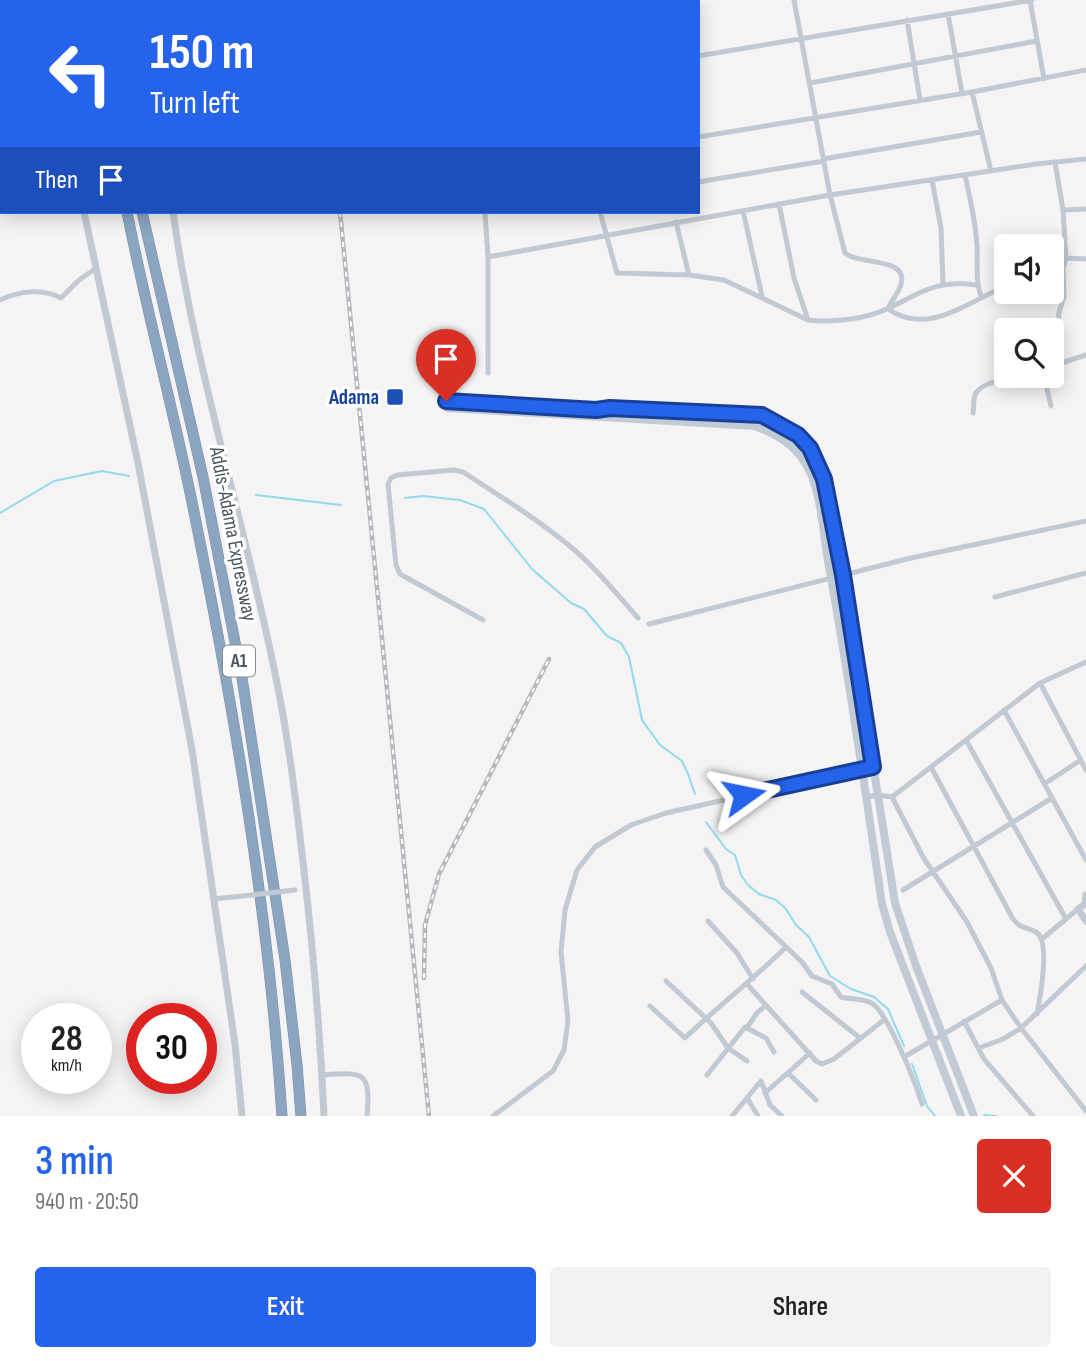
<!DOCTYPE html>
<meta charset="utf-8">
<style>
:root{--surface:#fff;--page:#f2f2f2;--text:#222;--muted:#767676;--accent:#2563eb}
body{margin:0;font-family:"Sofia Sans Condensed",sans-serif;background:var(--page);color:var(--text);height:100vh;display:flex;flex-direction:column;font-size:26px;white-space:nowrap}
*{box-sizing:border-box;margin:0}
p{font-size:23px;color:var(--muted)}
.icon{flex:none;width:38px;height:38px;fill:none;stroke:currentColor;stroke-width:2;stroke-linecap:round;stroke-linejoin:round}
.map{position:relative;height:1116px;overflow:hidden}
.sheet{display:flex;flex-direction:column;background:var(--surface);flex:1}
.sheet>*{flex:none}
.top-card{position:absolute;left:0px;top:0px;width:700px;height:214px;box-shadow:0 4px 18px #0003;background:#2563eb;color:#fff;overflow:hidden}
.controls{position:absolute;left:994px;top:234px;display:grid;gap:14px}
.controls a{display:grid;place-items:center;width:70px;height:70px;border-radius:7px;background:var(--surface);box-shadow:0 4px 18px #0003;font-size:35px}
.speed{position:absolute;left:21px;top:1003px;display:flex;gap:14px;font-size:35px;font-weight:700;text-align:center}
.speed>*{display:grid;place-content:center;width:91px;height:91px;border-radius:50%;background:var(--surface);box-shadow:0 4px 18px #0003;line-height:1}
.speed small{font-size:18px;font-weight:400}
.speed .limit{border:10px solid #d22;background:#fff;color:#111}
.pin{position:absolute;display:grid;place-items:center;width:60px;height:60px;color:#fff;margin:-72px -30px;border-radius:50% 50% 50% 0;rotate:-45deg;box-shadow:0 0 7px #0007}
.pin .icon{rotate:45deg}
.me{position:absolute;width:77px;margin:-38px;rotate:78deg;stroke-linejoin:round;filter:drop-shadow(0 0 5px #0008)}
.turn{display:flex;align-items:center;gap:24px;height:147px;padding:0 35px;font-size:32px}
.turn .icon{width:91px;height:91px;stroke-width:2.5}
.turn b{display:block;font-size:49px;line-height:60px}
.then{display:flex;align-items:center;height:66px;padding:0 35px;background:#0003;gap:14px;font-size:26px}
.round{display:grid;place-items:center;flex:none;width:74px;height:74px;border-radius:7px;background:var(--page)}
.overview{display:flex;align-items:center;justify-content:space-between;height:119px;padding:0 35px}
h1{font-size:42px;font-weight:600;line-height:52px;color:var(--accent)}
.button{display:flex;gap:14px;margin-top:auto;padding:14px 35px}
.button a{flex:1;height:80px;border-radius:7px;background:var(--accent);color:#fff;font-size:28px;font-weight:600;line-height:80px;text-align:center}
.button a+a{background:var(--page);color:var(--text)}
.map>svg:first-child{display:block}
</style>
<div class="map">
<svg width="1086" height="1116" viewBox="0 0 1086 1116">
<rect width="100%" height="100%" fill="#f5f3f3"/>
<path fill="#c3f1d5" d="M435,356L438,381L421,373L420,359Z"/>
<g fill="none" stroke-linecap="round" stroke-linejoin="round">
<path stroke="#90daee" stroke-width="2" d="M256,495L341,505
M405,498L423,496L460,500L484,509L532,569L571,603L584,609L607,636L621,643L629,657L642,720L660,745L682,761L688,774L695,794
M0,513L54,481L102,471L129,476
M706,822L726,849L735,855L741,875L748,885L759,894L776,900L786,909L796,925L809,937L830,976L851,989L874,997L888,1009L904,1046
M912,1064L927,1106L935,1116
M984,1115L996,1116"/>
<defs>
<path id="motorway" d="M95,0L96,2
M109,0V2
M127,212C147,314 175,415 195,517C235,715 269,915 282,1116
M142,212L203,477L242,678L285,960L297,1065L301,1116"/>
</defs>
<use href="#motorway" stroke="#7690ad" stroke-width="11"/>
<path stroke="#c1cad2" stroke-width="5" d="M383,0L384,2
M794,0L830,195L845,253C858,265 909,257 901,284C899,293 891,300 888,309C928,337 969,301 1006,286
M1030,0L1044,79
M256,2L258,0
M549,2L555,0
M615,2L619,0
M677,2L678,0
M948,14L962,93
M907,20L920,100
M698,56L1032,0
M810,83L1037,41
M972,92L991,171
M0,111L2,126
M698,137L972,92L1086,70
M823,159L981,132
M1055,162L1063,210L1066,258L1063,268L1064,297L1059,312L1058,326L1061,364
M965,175C970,199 976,222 977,247C978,264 975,280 981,296
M932,180L941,228L943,284
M698,182L824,161
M779,204L794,278L808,320
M1063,210L1086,209
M743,211L762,296
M485,212L488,257V373
M600,212L617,273L689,275L724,280L808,320C832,323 867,319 889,308C924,291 936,280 977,285
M676,222L689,275
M488,257L830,195L1036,164L1086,159
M1066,258L1086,259
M1052,270L1063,268
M0,300C19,291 42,288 61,298L79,280L95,269
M1052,366L1086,355
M1044,376L1051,406
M973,413C974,408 973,400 975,395C980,382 1006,380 1018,376
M995,597L1086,573
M483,620L400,574L396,565L388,484L391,478L397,475L454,470L463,472C500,496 537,519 571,547C596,568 616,593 638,618
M649,624L911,558L1086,521
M1040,683L1086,770
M1004,710L1086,860
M966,740L1066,919
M931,767L1013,919C1022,930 1026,926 1036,932C1051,941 1040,998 1037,1014
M1044,784L1081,760
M866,797L877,795L892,797L1040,683L1086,662
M892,797L923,857L967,922L991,968L1002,1000L1021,1028L1086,1111
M706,850L716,865L723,887L802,962L812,976L832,984L841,997C851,1000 863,997 873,1004C889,1016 916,1084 922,1104
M903,890L1052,798
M214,899L233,897
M708,921L737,953L753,979
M1042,939L1078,909
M666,981L711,1023L728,1048L747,1061
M747,984L816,1061L822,1064L834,1059L884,1020
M802,992L860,1038
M650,1006L685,1038C718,1006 754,979 786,947
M964,1021L984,1059L1033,1116
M748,1026L757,1013L766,1005
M979,1048L1003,1039L1021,1028L1086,966
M904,1057L1002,1000
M788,1073L816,1100
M322,1075C364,1072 371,1071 367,1116
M707,1075L745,1027L766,1038L774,1052
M761,1081L770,1105L782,1116
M765,1093L810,1053
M747,1098L758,1116
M493,1116L553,1071L564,1050L568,1021L561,952L565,910L577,870L595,847L631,825L666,813L872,767
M732,1116L761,1081"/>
<path stroke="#c1cad2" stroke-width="7" d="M54,0L55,2
M142,0L143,2
M0,49L2,48
M84,212L138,463L192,750L235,1044L242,1116
M173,212C195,371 246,526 277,683C289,742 296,802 303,862C313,947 320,1031 324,1116
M1086,895L1085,904L1078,909L1086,921"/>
<path stroke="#c1cbd6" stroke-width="8" d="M446,401L596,409L610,408L762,415L798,435L810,448L818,464L824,479L843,575L895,903L916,966L974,1116
M447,408L755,426C775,434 793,443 805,463C821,486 823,533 828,561C849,675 865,789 882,904L890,932L961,1116"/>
<use href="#motorway" stroke="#8ba5c1" stroke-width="10"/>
<defs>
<path id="rail" d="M316,0V2
M340,212L429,1116
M424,978L425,925L439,874L549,659"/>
</defs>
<use href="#rail" stroke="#b5b8bd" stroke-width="4.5"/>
<use href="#rail" stroke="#fff" stroke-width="2" stroke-dasharray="5" stroke-linecap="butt"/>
<path stroke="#c1cad2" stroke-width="5" d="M233,897L295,890"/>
</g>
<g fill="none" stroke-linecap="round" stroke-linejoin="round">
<defs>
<path id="route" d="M446,401L596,410L610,408L762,415L798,435L810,448L824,479L843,575L873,767L744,795"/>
</defs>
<use href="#route" stroke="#184099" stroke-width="18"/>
<use href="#route" stroke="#2563eb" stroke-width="12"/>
</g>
<rect fill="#1a4fb4" stroke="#fff" stroke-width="2.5" x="386" y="388" width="18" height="18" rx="3.5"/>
<g text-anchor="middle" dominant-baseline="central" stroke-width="7" stroke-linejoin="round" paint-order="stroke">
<rect fill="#fff" stroke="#808990" stroke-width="2" x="223" y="645.5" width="32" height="31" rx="5"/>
<g font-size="19" font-weight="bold" fill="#4a5661">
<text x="239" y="661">A1</text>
</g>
<g font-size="21" font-weight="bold" fill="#164399" stroke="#fff" text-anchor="end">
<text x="379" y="397">Adama</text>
</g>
<g font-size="21" fill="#4a5661" stroke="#fff">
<text transform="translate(233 534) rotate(79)">Addis-Adama Expressway</text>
</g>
</g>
</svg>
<div class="controls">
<a><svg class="icon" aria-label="sound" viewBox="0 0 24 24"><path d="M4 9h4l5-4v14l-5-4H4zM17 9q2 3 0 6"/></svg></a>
<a><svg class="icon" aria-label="search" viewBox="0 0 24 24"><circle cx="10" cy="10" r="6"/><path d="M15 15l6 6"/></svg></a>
</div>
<div class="speed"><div>28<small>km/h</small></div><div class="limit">30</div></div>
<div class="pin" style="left:446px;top:401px;background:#d93025"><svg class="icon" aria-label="arrive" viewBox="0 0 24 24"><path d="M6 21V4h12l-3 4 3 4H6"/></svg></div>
<svg class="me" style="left:744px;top:795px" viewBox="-20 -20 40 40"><path d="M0-17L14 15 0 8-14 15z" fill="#2563eb" stroke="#fff" stroke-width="4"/></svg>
<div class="top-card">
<div class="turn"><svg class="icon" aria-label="left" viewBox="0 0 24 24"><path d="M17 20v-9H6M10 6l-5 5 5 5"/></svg><div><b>150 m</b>Turn left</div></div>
<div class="then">Then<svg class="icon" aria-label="arrive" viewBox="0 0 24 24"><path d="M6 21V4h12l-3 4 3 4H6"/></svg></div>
</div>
</div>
<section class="sheet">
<div class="overview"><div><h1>3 min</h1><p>940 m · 20:50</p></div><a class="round" style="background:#d93025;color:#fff"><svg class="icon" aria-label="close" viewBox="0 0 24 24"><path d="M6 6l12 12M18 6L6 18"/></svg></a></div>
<div class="button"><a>Exit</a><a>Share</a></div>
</section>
